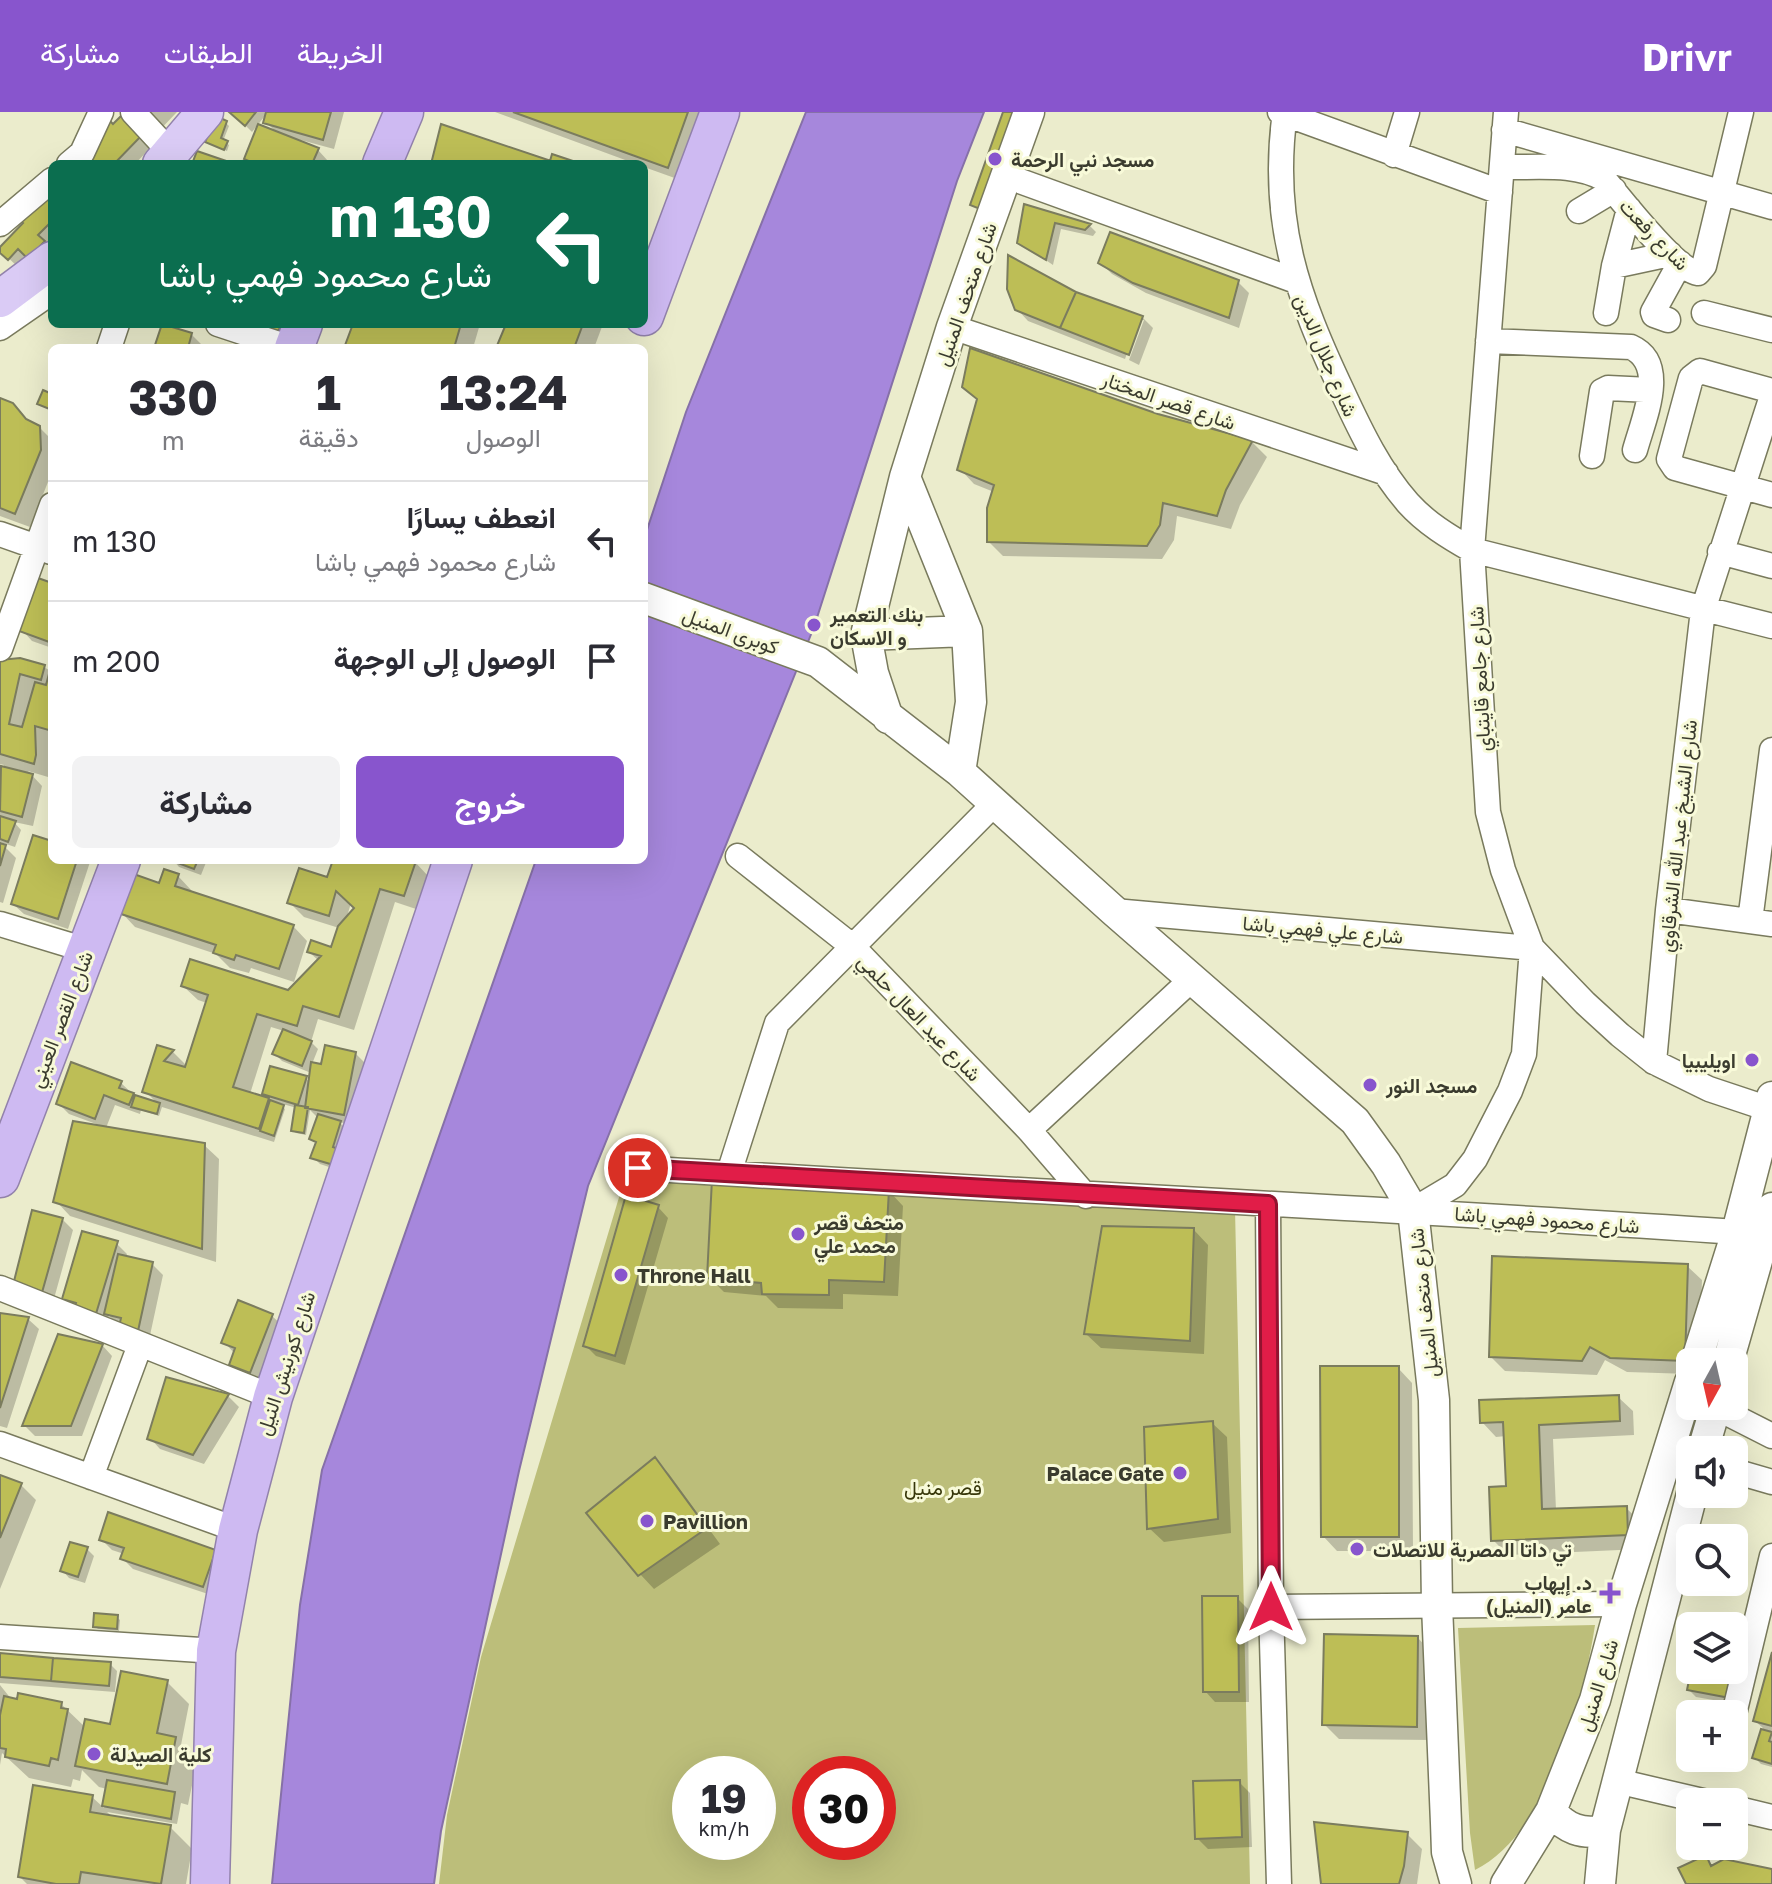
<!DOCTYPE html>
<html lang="ar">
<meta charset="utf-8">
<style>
:root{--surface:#fff;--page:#f2f2f3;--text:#2b2b33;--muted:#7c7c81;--line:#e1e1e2;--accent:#8855cd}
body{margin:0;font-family:"Golos Text",Vazirmatn,sans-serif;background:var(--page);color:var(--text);direction:rtl;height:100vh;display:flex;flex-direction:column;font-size:30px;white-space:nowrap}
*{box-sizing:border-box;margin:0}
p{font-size:26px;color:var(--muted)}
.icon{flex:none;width:44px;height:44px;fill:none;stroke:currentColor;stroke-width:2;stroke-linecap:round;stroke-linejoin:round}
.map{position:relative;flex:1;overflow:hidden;direction:ltr}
.details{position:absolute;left:48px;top:232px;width:600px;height:520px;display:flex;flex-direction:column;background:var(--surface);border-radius:12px;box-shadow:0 8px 32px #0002;direction:rtl}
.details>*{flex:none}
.banner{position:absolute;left:48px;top:48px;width:600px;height:168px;border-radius:12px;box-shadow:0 8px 32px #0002;direction:rtl;background:#0b6e4f;color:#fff;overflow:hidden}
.needle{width:52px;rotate:188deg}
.tools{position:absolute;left:1676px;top:1236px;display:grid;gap:16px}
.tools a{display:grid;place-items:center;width:72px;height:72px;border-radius:12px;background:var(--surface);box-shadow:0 8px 32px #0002;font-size:40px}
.speed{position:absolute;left:672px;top:1644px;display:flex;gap:16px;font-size:40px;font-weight:700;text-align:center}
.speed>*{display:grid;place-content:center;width:104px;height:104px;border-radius:50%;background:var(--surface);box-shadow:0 8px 32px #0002;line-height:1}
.speed small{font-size:20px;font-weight:400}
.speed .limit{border:12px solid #d22;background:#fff;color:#111}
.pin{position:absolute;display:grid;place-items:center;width:68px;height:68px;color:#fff;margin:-34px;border:4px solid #fff;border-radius:50%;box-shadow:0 2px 8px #0007}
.me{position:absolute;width:88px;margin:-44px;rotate:0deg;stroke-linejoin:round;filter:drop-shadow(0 0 6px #0008)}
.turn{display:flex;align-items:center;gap:28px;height:168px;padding:0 24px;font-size:36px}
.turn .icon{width:104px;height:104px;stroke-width:2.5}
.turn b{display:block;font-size:56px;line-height:68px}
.eta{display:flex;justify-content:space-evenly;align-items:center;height:136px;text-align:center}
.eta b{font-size:48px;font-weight:700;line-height:56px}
.primary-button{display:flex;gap:16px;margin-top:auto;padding:16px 24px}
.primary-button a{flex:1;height:92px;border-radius:12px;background:var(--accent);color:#fff;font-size:32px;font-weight:700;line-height:92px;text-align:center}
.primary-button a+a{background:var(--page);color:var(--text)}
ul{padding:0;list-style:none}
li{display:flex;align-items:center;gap:24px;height:120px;padding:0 24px;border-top:2px solid var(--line)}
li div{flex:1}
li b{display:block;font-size:30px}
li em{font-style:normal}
header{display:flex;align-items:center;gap:48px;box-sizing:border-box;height:112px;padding:0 40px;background:var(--accent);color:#fff}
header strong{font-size:38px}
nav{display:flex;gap:44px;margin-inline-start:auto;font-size:28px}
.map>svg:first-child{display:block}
</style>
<header>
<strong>Drivr</strong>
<nav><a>الخريطة</a><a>الطبقات</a><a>مشاركة</a></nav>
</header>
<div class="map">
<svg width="1772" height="1772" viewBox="0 0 1772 1772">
<rect width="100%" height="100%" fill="#ebeccc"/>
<path fill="#bcbe7a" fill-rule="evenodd" d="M634,1060L1235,1097L1250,1772H439L447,1703L481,1545L620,1082ZM690,1662H758V1730H690ZM810,1662H878V1730H810Z
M1595,1513C1584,1587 1547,1723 1475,1758L1470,1721L1458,1516Z"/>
<path fill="#a687dc" stroke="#8670a8" stroke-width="2" d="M806,0H984L957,69L814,515L588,1074L519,1359L441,1719L434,1772H272L300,1493L322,1358L536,748H644V427L686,300Z"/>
<path fill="#0003" fill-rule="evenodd" d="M132,0H177L155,23Z
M232,0H344L334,37L297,27L296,29L318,38L328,49L327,52H251L246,47L277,21L266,10L268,0L252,20Z
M495,0H708L683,69L644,55V52H636Z
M123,5L152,34L135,52H86Z
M226,11L229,14L223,29L229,33L227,39L208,30Z
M52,61V130L20,157L0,138L26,111Z
M1025,95L1090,114L1096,120L1093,124L1061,117L1053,153L1019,130Z
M1101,151L1238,170L1249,181L1239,216L1146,181L1112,162Z
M1075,181L1142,205L1153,216L1139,253L1129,248L1144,208H1139L1125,247L1028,209L1017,197Z
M355,212H480L473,236H347Z
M508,212H603L594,236H499Z
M191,222L205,236H156Z
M964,274L1157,304L1252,330L1267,345L1240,393L1231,417L1177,404L1174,428L1162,447L1003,444L989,430L994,380L974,372L960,357L979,289Z
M0,288L31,316L39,315L52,328V360L30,415L0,404Z
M52,473V536L32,529L22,518Z
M0,554L44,555L52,560V628L48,627L50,658L48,665L28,659L42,674L33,714L14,710L21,718L15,735L0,730V660L4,653L0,652Z
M0,730L16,746L3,791L0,790Z
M52,731V748H88L90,750L68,817L24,802L13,792Z
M173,748H207L201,763L179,755Z
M220,748H236L235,752Z
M335,748H407L415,750L429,765L419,798L395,790L354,918L318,907L311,930L318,937L312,952L322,954L355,941L366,952L354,1013L339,1010L347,1018L344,1060L320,1052L313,1045L317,1032L312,1027L318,1006L310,998L306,1023L296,1021L293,1018L297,996L279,991L285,997L274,1030L162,995L159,1004L141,998L140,1002L115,993L106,1016L204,1033L219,1047L216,1150L70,1104L56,1089L99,1013L69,1002L58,991L121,971L136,985L158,992L145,979L159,936L173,940L187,954L207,891L198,888L183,874L289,880L319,849L309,840L332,837L339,816L304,805L289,790L329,768ZM351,791L357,797L346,808ZM271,915L284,919L275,942L282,949L311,961L310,970L305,966L264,982L272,990L250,982Z
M178,764L192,779V782L293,814L307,829L294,870L251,856L249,861L230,856L216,842L135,815L121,800Z
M889,1079L903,1094L898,1184L843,1182V1197L778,1196L766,1184L724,1180L709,1165Z
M658,1095L668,1106L625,1253L596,1244L585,1233Z
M62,1107L73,1118L52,1194L15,1176Z
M1194,1118L1208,1133L1204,1242L1101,1236L1086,1222Z
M116,1131L127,1142L126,1146L152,1152L163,1163L149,1228L117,1212L109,1204L106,1215L76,1198L64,1186Z
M1687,1154L1702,1168L1699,1250L1690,1262L1627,1260L1605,1248L1597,1263L1505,1259L1491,1245Z
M0,1203L28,1207L39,1217L7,1316L0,1314Z
M272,1204L283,1214L261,1270L242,1263L231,1252L235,1242L224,1230Z
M102,1233L112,1244L82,1324H35L24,1313Z
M1398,1256L1412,1271L1413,1439H1337L1323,1424Z
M167,1268L228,1284L239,1295L204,1352L160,1337L150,1326Z
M1618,1285L1633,1299L1634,1323L1553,1327L1556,1398L1626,1396L1641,1410L1642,1437L1508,1443L1493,1428L1508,1376L1506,1324L1496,1325L1482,1310Z
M1212,1311L1227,1325L1231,1421L1164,1430L1149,1416Z
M655,1348L669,1362L720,1432L654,1477L640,1462Z
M0,1365L21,1373L36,1388L0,1477Z
M101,1427L215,1439L214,1484L133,1457L122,1446L124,1442L112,1438Z
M87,1437L94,1444L85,1471L69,1466L63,1459Z
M1237,1486L1248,1497L1249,1590H1215L1205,1579Z
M117,1505L120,1508L119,1519L98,1517L95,1514Z
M1418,1526L1432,1541L1431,1628L1339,1627L1324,1612Z
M0,1543L110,1552L117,1559L115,1580L0,1571Z
M1772,1548V1621L1769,1620L1772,1623V1655L1761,1652L1754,1645L1763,1616L1755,1609Z
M1693,1558H1732L1736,1592L1696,1585L1689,1578Z
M167,1570L189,1592L181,1633L197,1649L188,1693L181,1691L177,1712L107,1700L114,1706L170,1715L192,1737L186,1772H27L20,1765L92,1685L104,1696L107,1677L99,1675L82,1658L80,1669L73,1667L71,1675L29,1666L2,1641L0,1653V1573L12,1588L61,1592L85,1615L112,1614Z
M1239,1670L1250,1681L1252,1735L1208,1737L1197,1726Z
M1407,1722L1422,1737L1417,1772H1323Z"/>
<path fill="#bdbe56" stroke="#7b7c5e" stroke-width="2" d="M229,0H256L245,14Z
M266,0H331L323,28L263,11Z
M513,0H688L668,56Z
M1003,0H1020L985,99L970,93Z
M123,2L143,22L114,52H83L106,5L113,12Z
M216,4L227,9L221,26L228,29L224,38L205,30Z
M258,12L319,36L312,52H256L244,47Z
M441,12L560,52H431Z
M197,39L235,52H192Z
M552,42L576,50V52L550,49Z
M52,58V109L38,123L45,129L28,147L18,137L8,148L0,141V135L23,111L11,100Z
M1024,92L1091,112L1085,118L1055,111L1046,148L1017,131Z
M1110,120L1239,168L1229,206L1133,171L1098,151Z
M1008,143L1076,180L1060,216L1015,198L1007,177Z
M1076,180L1143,204L1129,243L1060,216Z
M162,212L192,221L188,236H154Z
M240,212H281L277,223Z
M353,212H461L454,236H344Z
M506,212H583L574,236H496Z
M970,236L1158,302L1253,328L1226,378L1217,404L1163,391L1160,413L1147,434L987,430V396L994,373L957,358L977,287L962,275Z
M43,278L52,282V298L37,292Z
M0,286L13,291L26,307L40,314L41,338L15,402L0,396Z
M38,466L52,471V531L19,519Z
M20,546L45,553L41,568L20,562L9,612L22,615L35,570L46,573L50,558H52V619L35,614L36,643L34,652L0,642V548Z
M1,654L33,662L22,705L0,699Z
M0,704L16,709L8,730L0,727Z
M33,723L52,729V748H77L58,807L11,792Z
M0,731L6,733L0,754Z
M170,748H198L194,757Z
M333,748L416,749L404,784L380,777L339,905L303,894L297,914L257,902L233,975L269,986L259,1017L142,980L157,933L174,938L164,949L185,955L208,883L181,874L190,847L288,878L321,844L307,840L311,828L331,835L338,814L354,796L336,779L329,804L287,791L299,756L327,765Z
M164,757L179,762L175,774L294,813L279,857L236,843L234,848L213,841L216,833L118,801L131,761L159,771Z
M283,917L312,929L302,954L272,942Z
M325,933L356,940L344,1003L305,996L311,950L321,952Z
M71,950L122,969L119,976L134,981L129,993L104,983L95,1007L56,992Z
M270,954L307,964L298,993L262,982Z
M135,983L160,991L157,1002L131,995Z
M270,988L284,993L274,1024L260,1019Z
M295,993L308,995L304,1021L291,1019Z
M318,1002L341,1009L333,1035L342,1038L337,1054L310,1046L316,1030L309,1027Z
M73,1009L205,1031L202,1137L53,1090Z
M712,1067L889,1077L884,1170L829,1168V1183L762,1182L761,1171L707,1166Z
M626,1083L659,1093L615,1244L583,1234Z
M32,1098L63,1106L41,1184L12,1177Z
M1102,1114L1194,1116L1190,1229L1084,1222Z
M82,1119L118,1129L95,1205L73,1199L76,1191L62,1187Z
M118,1142L153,1150L138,1219L119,1215L121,1206L104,1202Z
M1492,1144L1688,1152L1685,1249L1610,1246L1590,1235L1582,1249L1489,1245Z
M238,1188L273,1202L250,1261L229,1253L235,1236L221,1231Z
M0,1201L29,1205L0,1296Z
M58,1222L103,1232L71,1314H22Z
M1320,1254H1399V1425H1321Z
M166,1265L229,1282L193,1343L147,1327Z
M1619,1283L1620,1309L1539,1313L1542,1397L1627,1394L1628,1423L1491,1429L1489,1375L1506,1374L1503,1310L1480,1311L1479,1288Z
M1213,1309L1218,1407L1147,1417L1144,1315Z
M655,1345L707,1416L638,1464L586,1401Z
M0,1363L22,1371L0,1426Z
M108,1400L216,1438L203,1475L120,1447L124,1436L99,1428Z
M70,1430L88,1435L78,1465L60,1459Z
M1202,1484H1238L1239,1580H1203Z
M94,1501L118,1503L117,1517L93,1515Z
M1324,1522L1418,1524L1417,1615L1322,1613Z
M1772,1540V1614L1753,1609Z
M0,1541L53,1546L51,1569L0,1565Z
M53,1546L111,1550L109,1574L51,1569Z
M1691,1558H1734L1730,1586L1687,1578Z
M121,1559L168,1568L157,1621L176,1625L167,1672L75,1654L85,1607L110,1612Z
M18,1581L62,1590L61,1596L68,1597L58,1648L51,1646L49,1654L5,1645L6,1637L0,1636V1603L4,1584L17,1587Z
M1761,1617L1772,1620L1769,1629L1772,1630V1652L1752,1646Z
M107,1668L175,1680L171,1707L102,1694Z
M1240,1668L1242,1725L1195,1727L1193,1669Z
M33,1673L93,1683L90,1700L171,1713L161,1772L81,1760L79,1772H56L18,1765Z
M1314,1710L1408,1720L1404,1754L1399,1772H1321Z
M1706,1743L1711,1754L1724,1747L1772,1757V1772H1686L1678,1756Z"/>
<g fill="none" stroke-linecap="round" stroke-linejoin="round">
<defs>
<path id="minor" d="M133,0L171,41
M1280,0L1500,80
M1285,0C1270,109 1297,184 1343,281C1361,320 1380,359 1408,391C1426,411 1449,425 1472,438L1772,514
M1506,0L1472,438L1488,700L1503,758L1532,836L1585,891L1620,923L1654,950L1709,977L1769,997
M1504,18L1772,95
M1394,43L1407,0
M69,52L82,41L101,0
M1502,55C1535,56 1575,50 1604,67C1621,87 1675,158 1698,161L1704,154L1741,0
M1006,64L1296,169
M1579,99L1614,78
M0,112L52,68
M1614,154L1670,142
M1606,201L1614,154L1629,97
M1704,201L1772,218
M1668,208L1654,203L1653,200L1680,151
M218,212L291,236
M952,215L1386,361
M0,216L52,180
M1488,229L1631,235C1669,252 1643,308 1635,338
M109,236L117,212
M1772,279L1700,259L1691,266L1669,347L1675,356L1772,383
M1592,344L1602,279L1608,276L1650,278
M0,422L51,440
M1720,440L1772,454
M0,537L52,393
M738,744L852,834L1029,1018L1086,1084
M1668,798L1772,812
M1114,799L1532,836L1524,942L1510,979L1475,1047L1455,1073L1413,1098
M1750,809L1772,638
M0,812L86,838
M1654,950L1668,798L1703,498L1772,284
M1029,1018L1192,867
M638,1056C1004,1079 1371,1095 1737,1120
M729,1061L777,911L995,691
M1268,1092L1271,1495L1279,1772
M0,1176L273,1285
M1715,1295L1772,1324
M0,1332L238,1418
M1734,1359L1772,1370
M91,1365L140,1233
M1271,1495L1621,1492
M0,1525L216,1539
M1734,1602L1772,1444
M1617,1669L1707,1690
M1734,1696L1772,1705"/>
<path id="tertiary" d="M905,365L967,519L971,590L960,660
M644,486L818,550L960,660L1114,799L1355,1009L1386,1052L1413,1098L1434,1288L1437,1493L1446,1711L1447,1740L1456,1772
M866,523L967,519
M888,606L873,561L866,523L905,365L952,215L1029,0
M1696,1250L1737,1120L1772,985
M1728,1250L1772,1096
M1703,1338L1716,1294
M1551,1699C1566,1717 1582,1723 1605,1718
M1506,1772L1551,1699L1595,1588L1621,1492L1690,1270
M1600,1772L1605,1718L1692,1382"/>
<path id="primary" d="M161,52L205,0
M0,187L52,148"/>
<path id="trunk" d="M382,52L404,0
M644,204L720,0
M294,236L303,212
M0,1066L121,748
M210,1772L216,1539L238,1418L273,1285L453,748"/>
</defs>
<use href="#minor" stroke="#797a5d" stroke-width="27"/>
<use href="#tertiary" stroke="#797a5d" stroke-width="33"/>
<use href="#primary" stroke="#9282ab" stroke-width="39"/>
<use href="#trunk" stroke="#9282ab" stroke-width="41"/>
<use href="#minor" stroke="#fff" stroke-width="24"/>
<use href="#tertiary" stroke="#fff" stroke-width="30"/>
<use href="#primary" stroke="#dacbf5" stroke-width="36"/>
<use href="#trunk" stroke="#cebaf2" stroke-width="38"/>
</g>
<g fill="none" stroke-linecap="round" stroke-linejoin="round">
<defs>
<path id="route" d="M638,1056L1268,1092L1271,1495"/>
</defs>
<use href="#route" stroke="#92132f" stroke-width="20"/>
<use href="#route" stroke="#e11d48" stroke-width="14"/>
</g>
<g fill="#8855cd" stroke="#f8fad9" stroke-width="3">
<circle cx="995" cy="47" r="8"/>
<circle cx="814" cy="513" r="8"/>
<circle cx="1752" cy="948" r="8"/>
<circle cx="1370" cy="973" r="8"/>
<circle cx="798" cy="1122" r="8"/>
<circle cx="621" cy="1163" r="8"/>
<circle cx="1180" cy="1361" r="8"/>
<circle cx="647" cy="1409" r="8"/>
<circle cx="1357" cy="1437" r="8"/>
<path d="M1606 1469h8v8h8v8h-8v8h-8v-8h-8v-8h8z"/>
<circle cx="94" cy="1642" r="8"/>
</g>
<g text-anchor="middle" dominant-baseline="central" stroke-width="6" stroke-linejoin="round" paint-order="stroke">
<g font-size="20" font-weight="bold" fill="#3a3b2e" stroke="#f8fad9" text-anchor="start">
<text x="1011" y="47">مسجد نبي الرحمة</text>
<text x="830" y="502">بنك التعمير<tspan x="830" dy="23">و الاسكان</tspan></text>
<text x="1736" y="948" text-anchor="end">اويليبيا</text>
<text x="1386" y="973">مسجد النور</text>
<text x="814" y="1110">متحف قصر<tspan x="814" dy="23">محمد علي</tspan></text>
<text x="637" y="1163">Throne Hall</text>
<text x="1164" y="1361" text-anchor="end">Palace Gate</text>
<text x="663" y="1409">Pavillion</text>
<text x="1373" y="1437">تي داتا المصرية للاتصلات</text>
<text x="1592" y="1470" text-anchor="end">د. إيهاب<tspan x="1592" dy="23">عامر (المنيل)</tspan></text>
<text x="110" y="1642">كلية الصيدلة</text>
</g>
<g font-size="20" fill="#3a3b2e" stroke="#f8fad9">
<text transform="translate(1655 122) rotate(46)">شارع رفعت</text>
<text transform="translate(965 182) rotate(-71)">شارع متحف المنيل</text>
<text transform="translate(1327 243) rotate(67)">شارع جلال الدين</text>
<text transform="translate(1169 288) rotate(19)">شارع قصر المختار</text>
<text transform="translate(731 518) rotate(20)">كوبرى المنيل</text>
<text transform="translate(1479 567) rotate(-93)">شارع جامع قايتباي</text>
<text transform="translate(1677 724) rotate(-84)">شارع الشيخ عبد الله الشرقاوي</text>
<text transform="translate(1323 817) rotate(5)">شارع علي فهمي باشا</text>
<text transform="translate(920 905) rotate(46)">شارع عبد العال حلمي</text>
<text transform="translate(60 907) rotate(-69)">شارع القصر العيني</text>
<text transform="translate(1547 1107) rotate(4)">شارع محمود فهمي باشا</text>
<text transform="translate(1423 1191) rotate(-96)">شارع متحف المنيل</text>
<text transform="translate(285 1251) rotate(-72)">شارع كورنيش النيل</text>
<text transform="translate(1597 1573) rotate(-73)">شارع المنيل</text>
</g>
<g font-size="20" fill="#37370a" stroke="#f8fad9">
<text x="943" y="1375">قصر منيل</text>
</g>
</g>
</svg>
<div class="tools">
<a><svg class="needle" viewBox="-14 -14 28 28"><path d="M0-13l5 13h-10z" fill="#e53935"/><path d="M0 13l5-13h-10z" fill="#7c7c81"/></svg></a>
<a><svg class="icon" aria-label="sound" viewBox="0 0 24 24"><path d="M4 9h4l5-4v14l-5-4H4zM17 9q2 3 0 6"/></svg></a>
<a><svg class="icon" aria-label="search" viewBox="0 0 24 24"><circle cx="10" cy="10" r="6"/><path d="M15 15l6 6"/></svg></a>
<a><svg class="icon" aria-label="layers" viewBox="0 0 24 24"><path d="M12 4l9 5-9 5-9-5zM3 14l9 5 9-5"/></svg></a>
<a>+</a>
<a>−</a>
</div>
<div class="speed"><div>19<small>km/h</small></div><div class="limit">30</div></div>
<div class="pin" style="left:638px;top:1056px;background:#d93025"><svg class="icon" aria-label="arrive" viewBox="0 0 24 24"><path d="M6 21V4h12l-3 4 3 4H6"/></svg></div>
<svg class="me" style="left:1271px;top:1495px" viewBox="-20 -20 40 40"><path d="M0-17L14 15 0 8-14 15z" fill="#e11d48" stroke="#fff" stroke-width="4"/></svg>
<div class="banner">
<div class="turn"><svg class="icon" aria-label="left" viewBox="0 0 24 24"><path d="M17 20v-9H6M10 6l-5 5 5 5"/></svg><div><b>130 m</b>شارع محمود فهمي باشا</div></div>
</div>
<section class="details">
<div class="eta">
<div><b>13:24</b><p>الوصول</p></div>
<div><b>1</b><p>دقيقة</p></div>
<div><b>330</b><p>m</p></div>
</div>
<ul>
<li><svg class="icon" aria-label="left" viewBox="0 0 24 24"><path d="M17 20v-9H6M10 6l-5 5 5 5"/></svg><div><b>انعطف يسارًا</b><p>شارع محمود فهمي باشا</p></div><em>130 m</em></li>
<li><svg class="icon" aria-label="arrive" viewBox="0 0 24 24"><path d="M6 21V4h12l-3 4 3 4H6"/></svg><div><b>الوصول إلى الوجهة</b></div><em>200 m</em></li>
</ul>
<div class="primary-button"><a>خروج</a><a>مشاركة</a></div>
</section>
</div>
